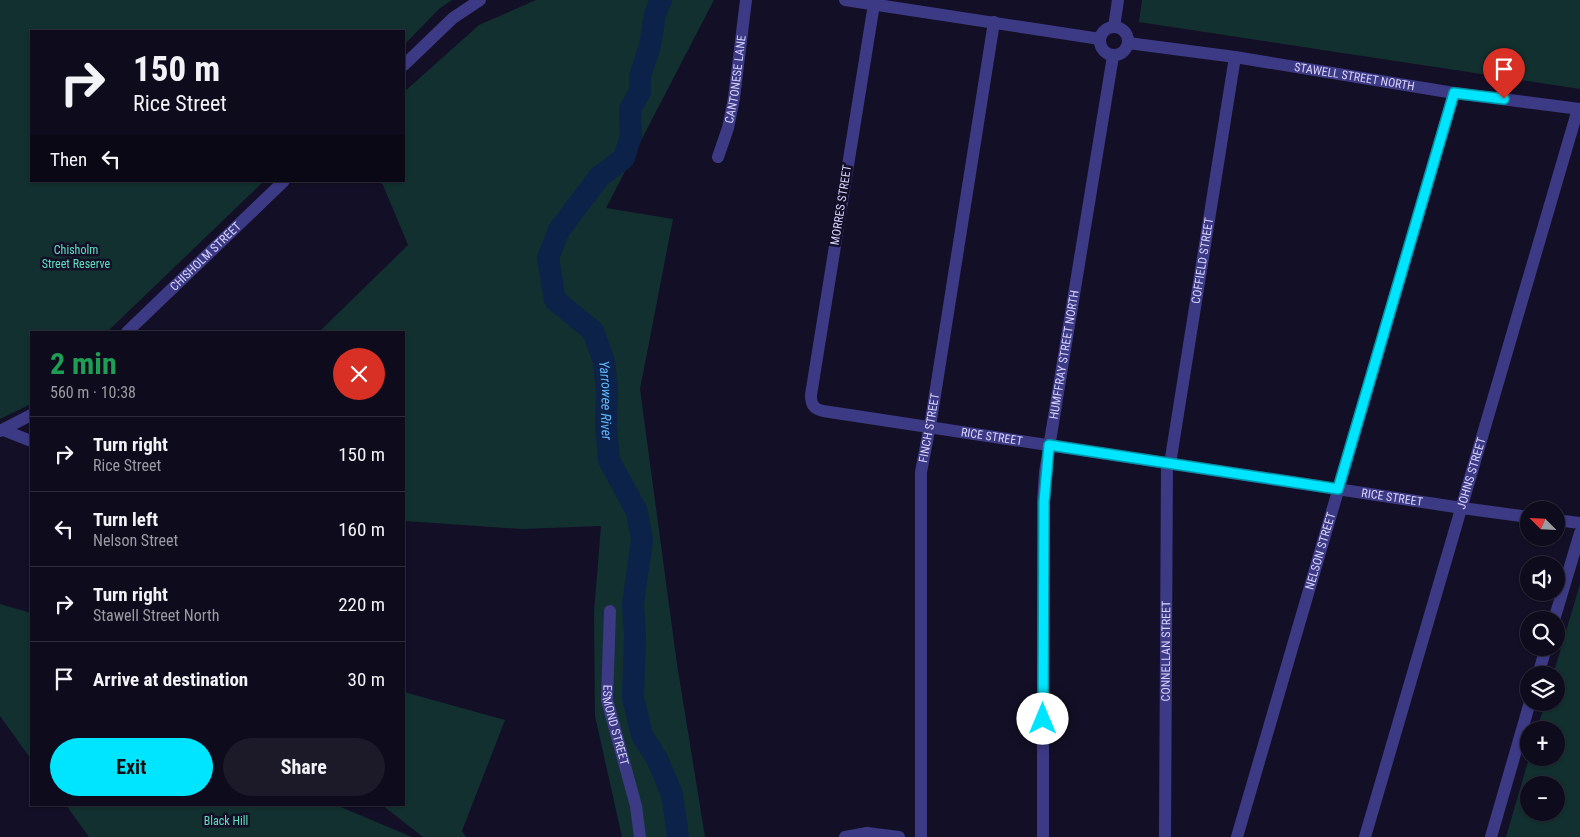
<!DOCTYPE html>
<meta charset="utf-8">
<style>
:root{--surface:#0e0b1c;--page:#1c1929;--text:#f1f3f6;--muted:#9b9ba3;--line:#2e2b3b;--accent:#00e5ff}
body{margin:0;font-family:"Roboto Condensed",sans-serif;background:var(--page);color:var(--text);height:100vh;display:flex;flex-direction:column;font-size:19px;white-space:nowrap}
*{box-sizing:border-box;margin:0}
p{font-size:16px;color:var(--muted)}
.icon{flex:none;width:28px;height:28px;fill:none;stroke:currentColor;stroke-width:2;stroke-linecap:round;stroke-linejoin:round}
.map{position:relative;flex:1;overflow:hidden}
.details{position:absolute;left:30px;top:331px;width:375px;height:475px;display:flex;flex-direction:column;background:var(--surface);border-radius:0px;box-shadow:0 1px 4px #0004,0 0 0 1px var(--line)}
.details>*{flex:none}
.guide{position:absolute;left:30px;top:30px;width:375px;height:152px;border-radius:0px;box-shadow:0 1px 4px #0004,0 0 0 1px var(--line);background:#0e0b1c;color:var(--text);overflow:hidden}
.needle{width:32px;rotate:294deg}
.fabs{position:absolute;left:1520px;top:501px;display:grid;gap:10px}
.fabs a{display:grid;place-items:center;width:45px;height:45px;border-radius:50%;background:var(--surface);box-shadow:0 1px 4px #0004,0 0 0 1px var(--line);font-size:25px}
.pin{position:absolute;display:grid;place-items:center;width:42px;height:42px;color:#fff;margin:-51px -21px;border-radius:50% 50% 50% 0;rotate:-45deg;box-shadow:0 0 5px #0007}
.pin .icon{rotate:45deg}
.me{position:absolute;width:55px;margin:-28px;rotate:0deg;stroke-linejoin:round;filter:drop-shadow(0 0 4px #0008)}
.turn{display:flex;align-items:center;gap:18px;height:105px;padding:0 20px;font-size:22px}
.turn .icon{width:65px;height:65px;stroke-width:2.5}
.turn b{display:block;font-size:35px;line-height:42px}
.then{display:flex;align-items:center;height:48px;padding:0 20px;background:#0003;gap:10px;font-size:19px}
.round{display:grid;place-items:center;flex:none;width:52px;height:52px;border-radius:26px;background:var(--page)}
.summary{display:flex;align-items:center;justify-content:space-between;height:85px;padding:0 20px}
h1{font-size:30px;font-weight:700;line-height:38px;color:#1e9e55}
.action{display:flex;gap:10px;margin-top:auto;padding:10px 20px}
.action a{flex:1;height:58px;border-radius:30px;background:var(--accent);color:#111;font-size:20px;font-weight:700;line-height:58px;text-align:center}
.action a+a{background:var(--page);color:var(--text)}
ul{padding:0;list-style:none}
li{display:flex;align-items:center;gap:15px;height:75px;padding:0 20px;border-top:1px solid var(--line)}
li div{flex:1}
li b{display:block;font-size:19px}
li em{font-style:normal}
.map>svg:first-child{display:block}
</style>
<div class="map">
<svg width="1580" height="837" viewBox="0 0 1580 837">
<rect width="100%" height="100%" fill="#130f26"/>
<path fill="#12302f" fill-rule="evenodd" d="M0,0H452L439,9L404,45V31H31V181H264L107,332H31V404L0,419Z
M536,0H714L606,208L673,219L640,389L677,664L705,837H622L595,716L594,612L601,526L522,529L404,521V332H319L408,245L383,185L378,181H404V92L479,25Z
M1142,0H1580V89L1139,22Z
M1580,584V837H1506L1529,758H1556V730H1537L1545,703L1556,702V675H1553ZM1529,785H1556V812H1529Z
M0,604L31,613V759L0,716Z
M404,692L505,720L462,831L466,837H423L382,805H404Z
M66,805H336L412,837H89Z"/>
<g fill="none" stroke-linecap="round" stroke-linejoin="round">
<path stroke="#0c2248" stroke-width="22" id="s1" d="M661,0L655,14L650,46L640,76V92L630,109L631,136L624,158L599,177L559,230L548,258L555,300L593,331L604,361L607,390L606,425L609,460L637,512L642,540L633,604L635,637L633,698L642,735L657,759L672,794L678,837"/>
<g stroke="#3d3a85" stroke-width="12">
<path d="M845,0L1100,39"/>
<path id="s2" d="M874,4L811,395C811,405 814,409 823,411L1462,508L1529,517"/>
<circle cx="1114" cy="41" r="14"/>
<path d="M1114,27L1118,0"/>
<path id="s3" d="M1128,43L1235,57L1454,93L1580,109"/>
<path d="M404,65L453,18L480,0"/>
<path id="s4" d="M718,157L728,128L734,98L746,0"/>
<path id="s5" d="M127,332L284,181"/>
<path d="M3,430L31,441"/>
<path d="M0,431L31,415"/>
<path id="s6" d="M1170,464L1235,57"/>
<path d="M1556,520L1580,523"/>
<path id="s7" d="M610,611L607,700L636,806L640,837"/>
<path d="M1554,620L1580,533"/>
<path d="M1538,675L1546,648"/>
<path d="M845,837L867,833L899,837"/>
<path id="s8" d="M921,837V472L931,420L994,22"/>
<path id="s9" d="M1043,837V502L1045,472L1113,56"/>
<path id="s10" d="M1165,837L1167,463"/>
<path id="s11" d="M1237,837L1454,93"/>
<path id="s12" d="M1365,837L1578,109"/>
<path d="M1491,837L1530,702"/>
</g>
</g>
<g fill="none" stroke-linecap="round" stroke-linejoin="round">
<defs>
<path id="route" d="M1043,719L1044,502L1049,445L1338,489L1454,93L1504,99"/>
</defs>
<use href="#route" stroke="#0095a6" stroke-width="12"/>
<use href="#route" stroke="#00e5ff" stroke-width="9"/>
</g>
<g text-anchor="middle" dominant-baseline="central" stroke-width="5" stroke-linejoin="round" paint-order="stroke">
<g font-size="12" fill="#d9d4ff" stroke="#130f26">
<text stroke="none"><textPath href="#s3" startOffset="229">STAWELL STREET NORTH</textPath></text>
<text stroke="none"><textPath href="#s4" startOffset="80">CANTONESE LANE</textPath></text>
<text transform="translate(841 205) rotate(-81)">MORRES STREET</text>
<text stroke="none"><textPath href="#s5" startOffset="109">CHISHOLM STREET</textPath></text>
<text stroke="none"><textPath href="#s6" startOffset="206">COFFIELD STREET</textPath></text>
<text stroke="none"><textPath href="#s9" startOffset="484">HUMFFRAY STREET NORTH</textPath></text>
<text stroke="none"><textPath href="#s8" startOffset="410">FINCH STREET</textPath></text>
<text stroke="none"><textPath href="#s2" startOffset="589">RICE STREET</textPath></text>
<text stroke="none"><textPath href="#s12" startOffset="379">JOHNS STREET</textPath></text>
<text stroke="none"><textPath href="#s2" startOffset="994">RICE STREET</textPath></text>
<text stroke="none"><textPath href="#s11" startOffset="298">NELSON STREET</textPath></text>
<text stroke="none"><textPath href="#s10" startOffset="186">CONNELLAN STREET</textPath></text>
<text stroke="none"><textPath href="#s7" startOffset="115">ESMOND STREET</textPath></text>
</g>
<g font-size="12" fill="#5fe0c0" stroke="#130f26">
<text x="76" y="250">Chisholm<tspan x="76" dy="14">Street Reserve</tspan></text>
<text x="226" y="821">Black Hill</text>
</g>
<g font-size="14" font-style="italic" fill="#62b6ff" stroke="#130f26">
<text stroke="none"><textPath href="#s1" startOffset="456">Yarrowee River</textPath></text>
</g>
</g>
</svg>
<div class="fabs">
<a><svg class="needle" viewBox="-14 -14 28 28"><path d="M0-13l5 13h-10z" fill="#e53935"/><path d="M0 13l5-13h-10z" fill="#9b9ba3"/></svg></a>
<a><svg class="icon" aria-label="sound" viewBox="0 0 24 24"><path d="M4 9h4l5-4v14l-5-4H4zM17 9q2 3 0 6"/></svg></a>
<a><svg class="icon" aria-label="search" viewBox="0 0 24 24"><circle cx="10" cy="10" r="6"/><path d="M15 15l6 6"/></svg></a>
<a><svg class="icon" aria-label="layers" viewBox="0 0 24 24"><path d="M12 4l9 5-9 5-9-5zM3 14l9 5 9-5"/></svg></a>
<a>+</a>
<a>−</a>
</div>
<div class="pin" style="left:1504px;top:99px;background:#d93025"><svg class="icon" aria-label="arrive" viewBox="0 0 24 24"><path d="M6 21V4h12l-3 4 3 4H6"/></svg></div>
<svg class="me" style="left:1043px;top:719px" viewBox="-20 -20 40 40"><circle r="19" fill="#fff"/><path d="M0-13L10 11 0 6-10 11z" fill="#00e5ff"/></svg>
<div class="guide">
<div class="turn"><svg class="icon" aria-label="right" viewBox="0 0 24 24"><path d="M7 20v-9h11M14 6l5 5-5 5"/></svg><div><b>150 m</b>Rice Street</div></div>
<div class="then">Then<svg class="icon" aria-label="left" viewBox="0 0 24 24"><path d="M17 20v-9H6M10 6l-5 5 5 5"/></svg></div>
</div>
<section class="details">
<div class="summary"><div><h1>2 min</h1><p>560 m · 10:38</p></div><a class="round" style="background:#d93025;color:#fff"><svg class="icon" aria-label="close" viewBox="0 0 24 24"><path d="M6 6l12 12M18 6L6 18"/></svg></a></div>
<ul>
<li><svg class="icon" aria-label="right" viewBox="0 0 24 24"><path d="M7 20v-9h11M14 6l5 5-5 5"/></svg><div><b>Turn right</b><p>Rice Street</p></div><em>150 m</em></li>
<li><svg class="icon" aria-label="left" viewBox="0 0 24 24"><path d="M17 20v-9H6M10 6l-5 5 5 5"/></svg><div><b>Turn left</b><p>Nelson Street</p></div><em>160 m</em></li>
<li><svg class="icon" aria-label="right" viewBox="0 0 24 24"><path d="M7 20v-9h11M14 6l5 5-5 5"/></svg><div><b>Turn right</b><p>Stawell Street North</p></div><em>220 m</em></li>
<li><svg class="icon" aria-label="arrive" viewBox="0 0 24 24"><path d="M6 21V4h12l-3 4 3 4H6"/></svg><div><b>Arrive at destination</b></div><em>30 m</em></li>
</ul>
<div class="action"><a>Exit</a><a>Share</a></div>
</section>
</div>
